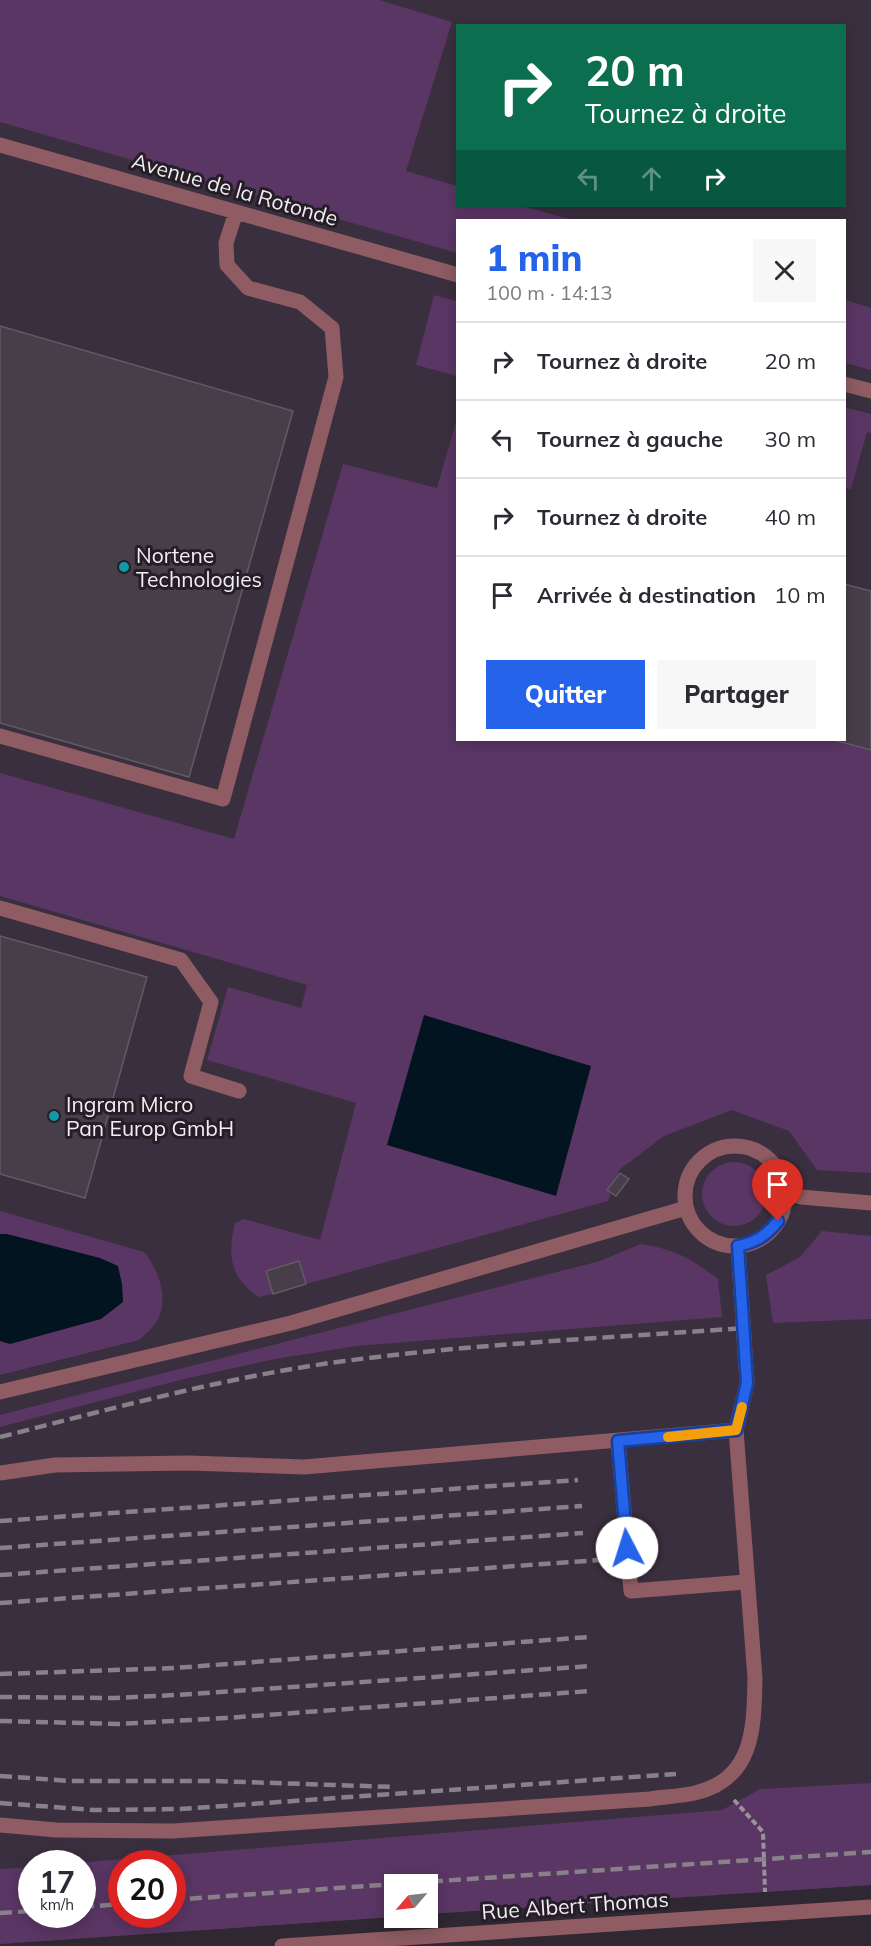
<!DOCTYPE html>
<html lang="fr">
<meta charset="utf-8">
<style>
:root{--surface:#fff;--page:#f7f7f7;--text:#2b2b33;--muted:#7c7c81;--line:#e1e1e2;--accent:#2563eb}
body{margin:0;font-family:Mulish,sans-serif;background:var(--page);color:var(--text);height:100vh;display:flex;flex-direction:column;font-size:22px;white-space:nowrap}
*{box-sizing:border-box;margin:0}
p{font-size:20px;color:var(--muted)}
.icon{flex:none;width:33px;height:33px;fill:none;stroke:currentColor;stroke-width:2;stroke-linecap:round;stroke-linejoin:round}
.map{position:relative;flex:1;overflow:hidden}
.details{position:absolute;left:456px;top:219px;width:390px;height:522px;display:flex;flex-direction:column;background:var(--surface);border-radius:0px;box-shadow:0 3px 15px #0003}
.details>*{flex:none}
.hud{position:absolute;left:456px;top:24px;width:390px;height:183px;border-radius:0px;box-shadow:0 3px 15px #0003;background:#0b6e4f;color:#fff;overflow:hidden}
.needle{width:39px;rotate:242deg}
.fabs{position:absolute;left:384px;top:1874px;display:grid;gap:12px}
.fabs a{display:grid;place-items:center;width:54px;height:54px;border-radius:0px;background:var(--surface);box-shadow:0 3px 15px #0003;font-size:30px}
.speed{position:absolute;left:18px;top:1850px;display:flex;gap:12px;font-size:30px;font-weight:700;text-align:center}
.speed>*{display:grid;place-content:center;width:78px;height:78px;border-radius:50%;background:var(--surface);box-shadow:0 3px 15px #0003;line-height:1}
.speed small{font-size:15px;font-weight:400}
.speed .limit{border:9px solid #d22;background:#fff;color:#111}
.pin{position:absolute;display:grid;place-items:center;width:51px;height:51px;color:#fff;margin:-62px -26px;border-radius:50% 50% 50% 0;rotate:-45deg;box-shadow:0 0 6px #0007}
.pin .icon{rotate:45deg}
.me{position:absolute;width:66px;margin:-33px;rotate:355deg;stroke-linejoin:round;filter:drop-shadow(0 0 4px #0008)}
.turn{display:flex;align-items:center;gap:21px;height:126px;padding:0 30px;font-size:27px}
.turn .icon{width:78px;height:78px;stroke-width:2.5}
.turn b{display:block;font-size:42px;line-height:51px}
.lanes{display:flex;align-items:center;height:57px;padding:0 30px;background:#0003;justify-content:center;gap:30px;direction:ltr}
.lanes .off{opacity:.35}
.round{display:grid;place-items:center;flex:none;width:63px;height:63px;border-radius:0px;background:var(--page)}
.overview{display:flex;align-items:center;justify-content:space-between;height:102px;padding:0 30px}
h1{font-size:36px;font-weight:800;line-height:45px;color:var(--accent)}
.primary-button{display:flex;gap:12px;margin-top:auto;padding:12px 30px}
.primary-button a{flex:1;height:69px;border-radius:0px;background:var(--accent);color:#fff;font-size:24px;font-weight:800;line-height:69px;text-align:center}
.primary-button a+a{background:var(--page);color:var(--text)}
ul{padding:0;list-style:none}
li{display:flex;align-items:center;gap:18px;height:78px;padding:0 30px;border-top:2px solid var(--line)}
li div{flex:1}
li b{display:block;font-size:22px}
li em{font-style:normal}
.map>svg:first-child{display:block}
</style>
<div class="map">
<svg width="871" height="1946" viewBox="0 0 871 1946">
<rect width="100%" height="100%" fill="#2f2731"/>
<path fill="#3a2f3e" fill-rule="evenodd" d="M0,0H871V1885L428,1914V1884H394V1917L0,1944ZM458,26H844V206H458ZM458,220H844V740H458ZM32,1863H82V1914H32ZM122,1863H172V1914H122Z"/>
<path fill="#5a3664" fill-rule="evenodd" d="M0,0H379L452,22L406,171L457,186L458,206H522L573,220H458L457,253L0,122Z
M434,295L457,301V376L416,365Z
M845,300L871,308V370L845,363Z
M844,407L871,414V433L867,432L851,489L845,488Z
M457,418L458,740H834L871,750V1173L817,1170L789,1131L732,1110L664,1136L619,1170L608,1201L306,1284L299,1262L266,1271L273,1294L259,1297C230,1278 227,1255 235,1223L244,1219L320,1240L356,1103L207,1060L228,987L301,1008L307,985L0,896V773L234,839L343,464L437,488Z
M702 1194a32 32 0 1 1 64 0a32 32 0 1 1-64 0Z
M0,1211L144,1252C158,1268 169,1299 158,1319C154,1328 146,1333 139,1340L0,1375Z
M822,1231L871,1236V1319L773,1323L766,1275L800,1257Z
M641,1244C677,1250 690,1258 718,1279L722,1317L356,1346L275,1359L188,1378L0,1427V1415L600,1261Z
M871,1783V1885L428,1914V1884H394V1917L0,1944V1869L31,1867L32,1914H82V1863H76L722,1810L760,1789ZM122,1863H172V1914H122Z"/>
<path fill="#02141f" d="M424,1015L591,1066L556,1196L387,1145Z
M0,1234H7L100,1258L118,1266L122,1284L123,1302L101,1319L10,1344L0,1341Z"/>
<path fill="#473e49" stroke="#625a65" stroke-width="1.5" d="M0,326L293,411L189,777L0,723Z
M844,584L871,591V750L834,740H844Z
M0,936L147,977L85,1198L0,1174Z
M620,1173L629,1179L616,1196L607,1190Z
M299,1261L306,1284L273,1294L266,1271Z"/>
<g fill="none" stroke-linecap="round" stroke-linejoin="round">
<path stroke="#99929a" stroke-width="4" stroke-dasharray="6 3" stroke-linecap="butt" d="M734,1800L763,1832L765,1892"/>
<path stroke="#8e5c62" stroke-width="15" d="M0,145L458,275
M844,384L871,391
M0,736L223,799L336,377L332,328L300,302L248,288L227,265L226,243L236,212
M0,908L181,960L211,1002L191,1076L239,1091
M685 1196a50 50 0 1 1 100 0a50 50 0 1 1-100 0Z
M785,1191L801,1197L871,1203
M0,1392L291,1323L686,1208
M618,1441L631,1591L746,1582
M0,1473L55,1465L188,1463L304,1467L736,1430
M0,1825L56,1830L173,1831L650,1799C664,1797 681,1796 695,1793C754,1779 754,1728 755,1678L736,1430L747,1383L738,1246
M282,1946L871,1907"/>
<path stroke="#88818a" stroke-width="4.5" stroke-dasharray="12 6" stroke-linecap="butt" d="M0,1437C111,1409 222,1378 337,1362C471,1344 608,1338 744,1328
M0,1521L578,1480
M0,1548L582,1506
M0,1575L583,1533
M0,1603L599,1560
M0,1674L174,1668L589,1637
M0,1697L115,1698L176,1695L592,1666
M0,1721L119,1724L226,1718L590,1691
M0,1776L71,1781H215L394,1787
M0,1803L94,1810L180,1809L676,1774
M395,1884L871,1852
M172,1900L394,1884
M82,1907L122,1904
M0,1913L32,1911"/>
</g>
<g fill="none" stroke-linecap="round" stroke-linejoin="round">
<defs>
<path id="route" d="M627,1548L618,1441L736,1430L747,1383L738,1246C756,1242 766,1236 778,1221"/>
</defs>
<use href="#route" stroke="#184099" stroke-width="15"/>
<use href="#route" stroke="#2563eb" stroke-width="10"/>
<path stroke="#f59e0b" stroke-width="10" d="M668,1437L736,1430L742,1407"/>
</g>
<g fill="#0f9aa8" stroke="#251e27" stroke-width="2">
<circle cx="124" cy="567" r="6"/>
<circle cx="54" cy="1116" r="6"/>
</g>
<g text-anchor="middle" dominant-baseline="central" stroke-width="6" stroke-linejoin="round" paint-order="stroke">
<g font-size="21" fill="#f2edf3" stroke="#251e27">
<text transform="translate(235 189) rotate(16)">Avenue de la Rotonde</text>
<text transform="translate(575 1905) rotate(-4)">Rue Albert Thomas</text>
</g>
<g font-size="21" fill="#f2edf3" stroke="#251e27" text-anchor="start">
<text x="136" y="555">Nortene<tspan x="136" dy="24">Technologies</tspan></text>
<text x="66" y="1104">Ingram Micro<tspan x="66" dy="24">Pan Europ GmbH</tspan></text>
</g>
</g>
</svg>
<div class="fabs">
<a><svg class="needle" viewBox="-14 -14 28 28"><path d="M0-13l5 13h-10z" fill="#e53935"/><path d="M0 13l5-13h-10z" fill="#7c7c81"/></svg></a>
</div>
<div class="speed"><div>17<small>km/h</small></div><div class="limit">20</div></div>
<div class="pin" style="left:778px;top:1221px;background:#d93025"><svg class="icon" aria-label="arrive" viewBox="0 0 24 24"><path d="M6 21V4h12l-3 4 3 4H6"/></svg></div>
<svg class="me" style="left:627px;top:1548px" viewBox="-20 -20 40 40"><circle r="19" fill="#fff"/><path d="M0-13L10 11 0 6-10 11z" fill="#2563eb"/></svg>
<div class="hud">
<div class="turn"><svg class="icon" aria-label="right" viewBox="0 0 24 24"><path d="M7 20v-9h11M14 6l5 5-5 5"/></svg><div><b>20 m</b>Tournez à droite</div></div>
<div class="lanes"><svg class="icon off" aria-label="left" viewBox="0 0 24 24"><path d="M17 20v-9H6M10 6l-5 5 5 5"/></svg><svg class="icon off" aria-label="ahead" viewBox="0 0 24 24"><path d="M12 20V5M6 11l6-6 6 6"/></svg><svg class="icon" aria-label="right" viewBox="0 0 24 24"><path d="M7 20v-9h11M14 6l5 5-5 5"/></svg></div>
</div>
<section class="details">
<div class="overview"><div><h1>1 min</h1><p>100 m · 14:13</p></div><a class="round"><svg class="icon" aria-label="close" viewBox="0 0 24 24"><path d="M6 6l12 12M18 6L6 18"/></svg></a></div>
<ul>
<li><svg class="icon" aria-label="right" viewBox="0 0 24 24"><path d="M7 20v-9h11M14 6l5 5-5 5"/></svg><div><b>Tournez à droite</b></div><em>20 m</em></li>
<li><svg class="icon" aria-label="left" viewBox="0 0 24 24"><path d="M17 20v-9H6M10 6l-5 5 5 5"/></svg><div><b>Tournez à gauche</b></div><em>30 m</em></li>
<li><svg class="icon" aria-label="right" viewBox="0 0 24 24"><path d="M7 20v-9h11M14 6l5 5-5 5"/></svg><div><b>Tournez à droite</b></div><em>40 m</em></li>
<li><svg class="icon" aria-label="arrive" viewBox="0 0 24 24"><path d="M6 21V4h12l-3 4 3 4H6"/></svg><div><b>Arrivée à destination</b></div><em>10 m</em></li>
</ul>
<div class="primary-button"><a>Quitter</a><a>Partager</a></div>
</section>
</div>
